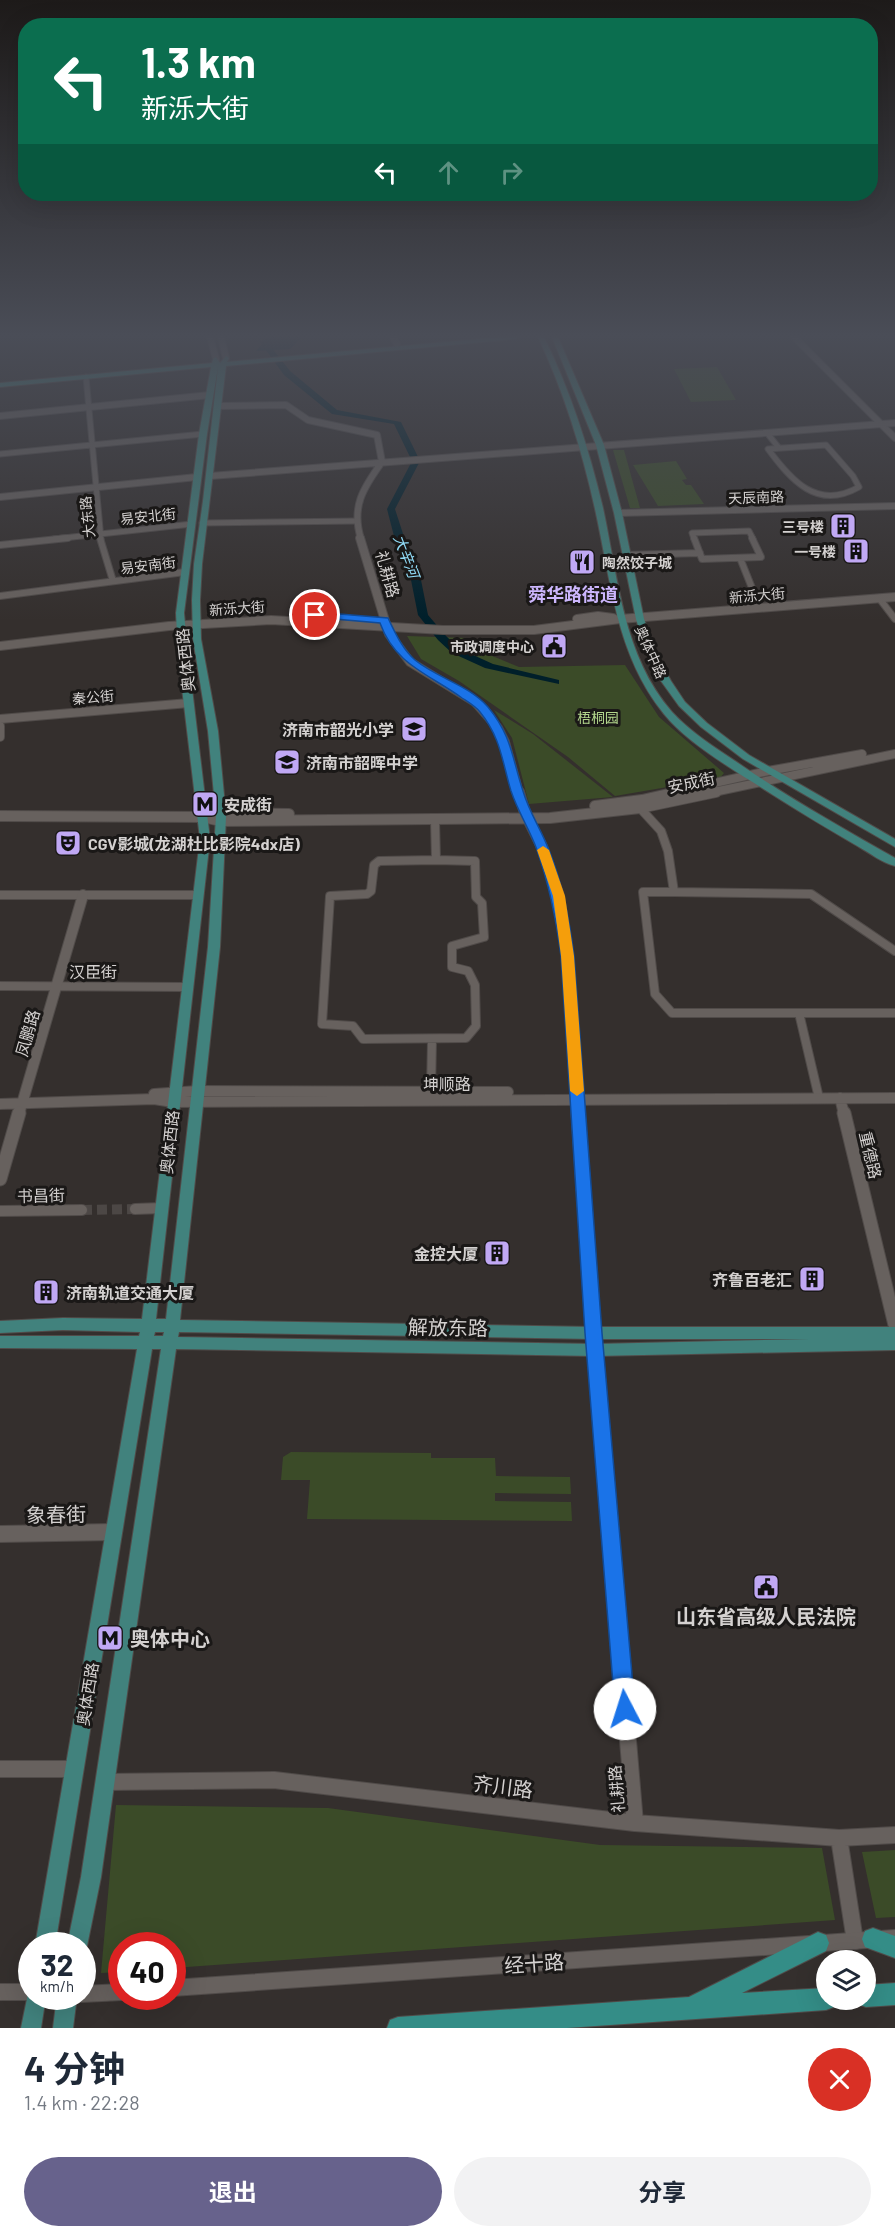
<!DOCTYPE html>
<html lang="zh">
<meta charset="utf-8">
<style>
:root{--surface:#fff;--page:#f2f2f3;--text:#1f2937;--muted:#747a83;--accent:#67628c}
body{margin:0;font-family:Barlow,"Noto Sans SC",sans-serif;background:var(--page);color:var(--text);height:100vh;display:flex;flex-direction:column;font-size:22px;white-space:nowrap}
*{box-sizing:border-box;margin:0}
p{font-size:20px;color:var(--muted)}
.icon{flex:none;width:33px;height:33px;fill:none;stroke:currentColor;stroke-width:2;stroke-linecap:round;stroke-linejoin:round}
.map{position:relative;height:2028px;overflow:hidden}
.sheet{display:flex;flex-direction:column;background:var(--surface);flex:1}
.sheet>*{flex:none}
.banner{position:absolute;left:18px;top:18px;width:860px;height:183px;border-radius:24px;box-shadow:0 6px 24px #0002;background:#0b6e4f;color:#fff;overflow:hidden}
.controls{position:absolute;left:816px;top:1950px;display:grid;gap:12px}
.controls a{display:grid;place-items:center;width:60px;height:60px;border-radius:50%;background:var(--surface);box-shadow:0 6px 24px #0002;font-size:30px}
.speed{position:absolute;left:18px;top:1932px;display:flex;gap:12px;font-size:30px;font-weight:700;text-align:center}
.speed>*{display:grid;place-content:center;width:78px;height:78px;border-radius:50%;background:var(--surface);box-shadow:0 6px 24px #0002;line-height:1}
.speed small{font-size:15px;font-weight:400}
.speed .limit{border:9px solid #d22;background:#fff;color:#111}
.pin{position:absolute;display:grid;place-items:center;width:51px;height:51px;color:#fff;margin:-26px;border:3px solid #fff;border-radius:50%;box-shadow:0 2px 6px #0007}
.me{position:absolute;width:66px;margin:-33px;rotate:355deg;stroke-linejoin:round;filter:drop-shadow(0 0 4px #0008)}
.turn{display:flex;align-items:center;gap:21px;height:126px;padding:0 24px;font-size:27px}
.turn .icon{width:78px;height:78px;stroke-width:2.5}
.turn b{display:block;font-size:42px;line-height:51px}
.lanes{display:flex;align-items:center;height:57px;padding:0 24px;background:#0003;justify-content:center;gap:30px;direction:ltr}
.lanes .off{opacity:.35}
.round{display:grid;place-items:center;flex:none;width:63px;height:63px;border-radius:32px;background:var(--page)}
.headline{display:flex;align-items:center;justify-content:space-between;height:102px;padding:0 24px}
h1{font-size:36px;font-weight:700;line-height:45px}
.primary-button{display:flex;gap:12px;margin-top:auto;padding:12px 24px}
.primary-button a{flex:1;height:69px;border-radius:36px;background:var(--accent);color:#fff;font-size:24px;font-weight:700;line-height:69px;text-align:center}
.primary-button a+a{background:var(--page);color:var(--text)}
.map>svg:first-child{display:block}
</style>
<div class="map">
<svg width="895" height="2028" viewBox="0 0 895 2028">
<rect width="100%" height="100%" fill="#342f2d"/>
<path fill="#3b4b28" d="M717,367L736,400L691,402L674,369Z
M613,450H624L640,508H630Z
M676,461L687,479L682,480L686,485H691L704,504L658,506L633,465Z
M407,636L468,638L473,648L519,667L625,665L659,717L724,773L720,778L615,796L568,757L459,681L421,659Z
M494,710L533,734L613,797L529,804L512,738Z
M291,1452L431,1453V1458H495L496,1476L570,1477L571,1494L495,1493V1501L571,1502L572,1521L307,1519L310,1480H281L283,1457Z
M116,1805L328,1808L600,1845L822,1848L835,1920L173,1968L172,1946H122L121,1972L101,1973Z
M895,1850V1917L876,1918L862,1852Z"/>
<path fill="#001f2a" d="M268,337H302L290,349L256,351Z"/>
<g fill="none" stroke-linecap="round" stroke-linejoin="round">
<path fill="#001f2a" fill-rule="evenodd" d="M270,337H279L268,343L290,371L337,410L401,422L420,461L395,509L405,540L418,565L428,615L446,636L460,649L493,664L559,680V684L485,668L452,653L438,640L418,615L408,565L395,540L387,509L412,461L394,424L332,414L284,375L260,342Z"/>
<path stroke="#4c4745" stroke-width="10" stroke-dasharray="10 5" stroke-linecap="butt" d="M82,1210L135,1209"/>
<defs>
<path id="minor-far3" d="M86,377L101,539
M767,433L779,448
M826,445L853,476L859,487C817,511 791,480 768,449Z
M0,454L203,434
M202,523L357,521
M54,539L192,524
M694,539L692,533L749,531L753,539"/>
<path id="minor-far2" d="M100,538L113,581
M694,538L702,559L761,557L752,538
M0,545L68,538
M626,555L700,553
M740,558L760,608
M0,596L185,572
M879,598L895,619"/>
<path id="minor-far1" d="M640,808L661,831L668,851L674,892H643L655,994L672,1013H799L819,1098
M435,820L436,860
M436,860L475,861L476,897L482,903L484,937L452,946V967L468,971L475,985L476,1026L466,1038L363,1039L353,1026L322,1024L330,896L367,894L371,891L374,865L379,861Z
M674,892L811,894L895,951
M0,895H198
M0,986L187,987
M799,1013H895
M431,1092L432,1039"/>
<path id="minor" d="M135,1209L162,1208
M0,1211L82,1210"/>
<path id="tertiary-far4" d="M393,337L397,344
M794,337L895,438
M218,406L286,405L308,420L377,435L382,462C363,488 351,507 361,539
M0,416L210,395
M210,476L895,423
M0,497L197,477
M618,513L895,506"/>
<path id="tertiary-far3" d="M360,538L389,634L410,662L475,702L498,728L505,742L519,793
M0,719L189,703
M0,726V737
M670,793L768,771L862,754
M709,793L895,754"/>
<path id="tertiary-far2" d="M519,792L525,813L542,847L559,896L568,956L578,1114
M595,806L642,800L677,792
M212,815L221,813L289,814
M0,816L203,817L221,821L550,818L640,808L716,792
M154,1094L198,1091L508,1092
M840,1098L844,1114
M0,1104L154,1099L173,1102L895,1098
M19,1114L83,895"/>
<path id="tertiary-far1" d="M578,1113L593,1333L609,1519
M844,1113L895,1325
M0,1179L19,1113"/>
<path id="tertiary" d="M609,1517L635,1823
M0,1534L113,1532
M0,1769H75
M105,1782L274,1780L635,1823L839,1838L895,1835
M839,1838L855,1941"/>
<path id="secondary-far2" d="M210,337L216,359
M221,337L226,358"/>
<path id="secondary-far1" d="M577,619L598,616L613,618
M0,646L169,626L271,620L443,630H534L620,619L895,597"/>
<path id="secondary" d="M172,1988L895,1938
M0,1992H32
M82,1994L122,1992"/>
<path id="primary" d="M499,337H519L516,339L226,366L202,564L200,600L201,639L218,731L226,816L220,947L180,1320L593,1327H895V1350L595,1356L176,1349L101,1877L87,1946L82,1954V1946H67L81,1877L161,1349H152L55,1946H35L137,1349L0,1348V1336H139L140,1332L63,1330L0,1333V1321L63,1318L142,1319L200,839L178,655L176,613L199,434L211,367L0,387V383L212,363L213,359L216,357L220,363L226,356L229,358L227,362ZM218,367L203,501L194,564L192,600L193,639L208,731L216,816L208,947L166,1319H156L210,839L188,655L184,613L207,434ZM155,1332H164L163,1336H154ZM179,1332L593,1339H809L595,1344L178,1337Z
M538,337H544C571,392 589,449 603,508C618,578 623,656 672,712C692,734 719,750 744,767C793,800 844,829 895,858V866C882,863 870,853 859,847C830,830 801,813 773,795C739,773 689,745 664,714C616,655 611,581 595,509C582,450 564,392 538,337Z
M552,337H558L604,445L622,513L644,619L657,655L671,681L685,702L707,723L749,755L895,839V847L743,759L701,727L679,706L661,681L647,655L636,619L614,513L596,445Z
M32,1988V1996H46L41,2028H21L29,1989Z
M57,1996H77L73,2028H53Z"/>
<path id="trunk" d="M873,1928L895,1936V1958L865,1947L862,1939L865,1931Z
M818,1932L826,1935L829,1943L826,1951L742,1993L826,1988V2000H837L834,2007L826,2010L567,2028H387L390,2020L398,2017L689,1997Z
M895,1983V2005L866,2007L858,2004L856,2000H866V1985Z"/>
</defs>
<use href="#minor-far3" stroke="#504b49" stroke-width="7"/>
<use href="#minor-far2" stroke="#504b49" stroke-width="8"/>
<use href="#minor-far1" stroke="#504b49" stroke-width="10"/>
<use href="#minor" stroke="#504b49" stroke-width="12"/>
<use href="#tertiary-far4" stroke="#504b49" stroke-width="8"/>
<use href="#tertiary-far3" stroke="#504b49" stroke-width="10"/>
<use href="#tertiary-far2" stroke="#504b49" stroke-width="12"/>
<use href="#tertiary-far1" stroke="#504b49" stroke-width="15"/>
<use href="#tertiary" stroke="#504b49" stroke-width="18"/>
<use href="#secondary-far2" stroke="#504b49" stroke-width="8"/>
<use href="#secondary-far1" stroke="#504b49" stroke-width="10"/>
<use href="#secondary" stroke="#504b49" stroke-width="18"/>
<use href="#primary" stroke="#504b49" stroke-width="2"/>
<use href="#trunk" stroke="#504b49" stroke-width="2"/>
<use href="#minor-far3" stroke="#67615e" stroke-width="5"/>
<use href="#minor-far2" stroke="#67615e" stroke-width="6"/>
<use href="#minor-far1" stroke="#67615e" stroke-width="8"/>
<use href="#minor" stroke="#67615e" stroke-width="10"/>
<use href="#tertiary-far4" stroke="#67615e" stroke-width="6"/>
<use href="#tertiary-far3" stroke="#67615e" stroke-width="8"/>
<use href="#tertiary-far2" stroke="#67615e" stroke-width="10"/>
<use href="#tertiary-far1" stroke="#67615e" stroke-width="13"/>
<use href="#tertiary" stroke="#67615e" stroke-width="16"/>
<use href="#secondary-far2" stroke="#67615e" stroke-width="6"/>
<use href="#secondary-far1" stroke="#67615e" stroke-width="8"/>
<use href="#secondary" stroke="#67615e" stroke-width="16"/>
<use href="#primary" fill="#41827d" fill-rule="evenodd"/>
<use href="#trunk" fill="#348d87" fill-rule="evenodd"/>
</g>
<linearGradient id="sky" x2="0" y2="1"><stop stop-color="#1d1a19"/><stop offset="0.54" stop-color="#4a4d57"/><stop offset="1" stop-color="#4a4d57" stop-opacity="0"/></linearGradient>
<rect width="895" height="621" fill="url(#sky)"/>
<path fill="#1a73e8" stroke="#114b97" stroke-width="1.5" d="M315,612L388,618C395,632 402,649 415,660C437,678 469,685 488,707C512,736 512,758 523,791C529,812 541,829 549,850C563,886 569,918 574,956L602,1333L635,1709L632,1716L625,1719L618,1716L615,1709L585,1333L561,956C556,918 550,887 537,850C530,830 518,812 511,791C502,761 501,738 480,712C475,706 468,702 462,698C429,674 395,665 380,623L312,617V613Z"/>
<path fill="#f59e0b" d="M543,846L549,850L565,896L574,956L584,1091L577,1096L570,1091L561,956L553,896L537,850Z"/>
<defs>
<symbol id="building-square" viewBox="-11 -11 22 22"><rect x="-9" y="-9" width="18" height="18" rx="4" fill="#c0a8f4" stroke="#1a1817"/><path d="M-4-6H4V6H1V3H-1V6H-4ZM-2.5-4.3h1.7v1.8h-1.7ZM.8-4.3h1.7v1.8H.8ZM-2.5-1h1.7V.8h-1.7ZM.8-1h1.7V.8H.8Z" fill="#111"/></symbol>
<symbol id="restaurant-square" viewBox="-11 -11 22 22"><rect x="-9" y="-9" width="18" height="18" rx="4" fill="#c0a8f4" stroke="#1a1817"/><path d="M-5-6h1v4h1v-4h1v4h1v-4h1v5L-1.5 .5V6h-2V.5L-5-1ZM5-6V6H3V1.5H1.5Q1.5-4 5-6Z" fill="#111"/></symbol>
<symbol id="civic-square" viewBox="-11 -11 22 22"><rect x="-9" y="-9" width="18" height="18" rx="4" fill="#c0a8f4" stroke="#1a1817"/><path d="M-.6-6.5H3V-4.5H.6V-3L4-1V1h2V6H-6V1h2V-1L-.6-3ZM-1.2 2.5V6h2.4V2.5Z" fill="#111"/></symbol>
<symbol id="school-square" viewBox="-11 -11 22 22"><rect x="-9" y="-9" width="18" height="18" rx="4" fill="#c0a8f4" stroke="#1a1817"/><path d="M0-5L7-2L0 1L-7-2ZM-4 1L0 2.5L4 1V4Q0 6-4 4Z" fill="#111"/></symbol>
<symbol id="metro-square" viewBox="-11 -11 22 22"><rect x="-9" y="-9" width="18" height="18" rx="4" fill="#c0a8f4" stroke="#1a1817"/><path d="M-5.5 5V-5H-3L0 0L3-5H5.5V5H3V-.5L0 4L-3-.5V5Z" fill="#111"/></symbol>
<symbol id="theatre-square" viewBox="-11 -11 22 22"><rect x="-9" y="-9" width="18" height="18" rx="4" fill="#c0a8f4" stroke="#1a1817"/><path d="M-5-5.5Q0-4 5-5.5V0Q5 5 0 6Q-5 5-5 0ZM-3.3-2.5H-1v1.5H-3.3ZM1-2.5H3.3v1.5H1ZM-2.8 1Q0 5.5 2.8 1Z" fill="#111"/></symbol>
</defs>
<g fill-rule="evenodd">
<use href="#building-square" x="828" y="511" width="30" height="30"/>
<use href="#building-square" x="841" y="536" width="30" height="30"/>
<use href="#restaurant-square" x="567" y="547" width="30" height="30"/>
<use href="#civic-square" x="539" y="631" width="30" height="30"/>
<use href="#school-square" x="399" y="714" width="30" height="30"/>
<use href="#school-square" x="272" y="747" width="30" height="30"/>
<use href="#metro-square" x="190" y="789" width="30" height="30"/>
<use href="#theatre-square" x="53" y="828" width="30" height="30"/>
<use href="#building-square" x="482" y="1238" width="30" height="30"/>
<use href="#building-square" x="797" y="1264" width="30" height="30"/>
<use href="#building-square" x="31" y="1277" width="30" height="30"/>
<use href="#civic-square" x="751" y="1572" width="30" height="30"/>
<use href="#metro-square" x="95" y="1623" width="30" height="30"/>
</g>
<g text-anchor="middle" dominant-baseline="central" stroke-width="6" stroke-linejoin="round" paint-order="stroke">
<g font-size="14" fill="#d4d1d0" stroke="#1a1817">
<text transform="translate(756 497) rotate(-2)">天辰南路</text>
<text transform="translate(148 516) rotate(-6)">易安北街</text>
<text transform="translate(87 517) rotate(-96)">大东路</text>
<text transform="translate(148 565) rotate(-7)">易安南街</text>
<text transform="translate(757 595) rotate(-5)">新泺大街</text>
<text transform="translate(237 608) rotate(-4)">新泺大街</text>
<text transform="translate(651 652) rotate(66)">奥体中路</text>
<text transform="translate(93 697) rotate(-5)">秦公街</text>
</g>
<g font-size="14" font-weight="bold" fill="#d4d1d0" stroke="#1a1817" text-anchor="end">
<text x="824" y="526">三号楼</text>
<text x="836" y="551">一号楼</text>
<text x="602" y="562" text-anchor="start">陶然饺子城</text>
<text x="534" y="646">市政调度中心</text>
</g>
<g font-size="14" fill="#b2d58c" stroke="#1a1817">
<text x="598" y="717">梧桐园</text>
</g>
<g font-size="15" font-style="italic" fill="#91dcf8" stroke="#1a1817">
<text transform="translate(407 556) rotate(69)">大辛河</text>
</g>
<g font-size="16" fill="#d4d1d0" stroke="#1a1817">
<text transform="translate(388 574) rotate(74)">礼耕路</text>
<text transform="translate(185 660) rotate(-96)">奥体西路</text>
<text transform="translate(691 782) rotate(-12)">安成街</text>
<text x="93" y="971">汉臣街</text>
<text transform="translate(27 1033) rotate(-74)">凤鹏路</text>
<text x="447" y="1083">坤顺路</text>
<text transform="translate(169 1142) rotate(-84)">奥体西路</text>
<text transform="translate(871 1155) rotate(77)">重德路</text>
<text transform="translate(41 1195) rotate(-1)">书昌街</text>
<text transform="translate(87 1694) rotate(-81)">奥体西路</text>
<text transform="translate(616 1789) rotate(-95)">礼耕路</text>
</g>
<g font-size="16" font-weight="bold" fill="#d4d1d0" stroke="#1a1817" text-anchor="start">
<text x="394" y="729" text-anchor="end">济南市韶光小学</text>
<text x="306" y="762">济南市韶晖中学</text>
<text x="224" y="804">安成街</text>
<text x="88" y="843">CGV影城(龙湖杜比影院4dx店)</text>
<text x="478" y="1253" text-anchor="end">金控大厦</text>
<text x="792" y="1279" text-anchor="end">齐鲁百老汇</text>
<text x="66" y="1292">济南轨道交通大厦</text>
</g>
<g font-size="18" font-weight="bold" fill="#ccb6fd" stroke="#1a1817">
<text x="573" y="594">舜华路街道</text>
</g>
<g font-size="20" fill="#d4d1d0" stroke="#1a1817">
<text transform="translate(448 1327) rotate(1)">解放东路</text>
<text transform="translate(56 1514) rotate(-1)">象春街</text>
<text transform="translate(503 1786) rotate(7)">齐川路</text>
<text transform="translate(534 1963) rotate(-4)">经十路</text>
</g>
<g font-size="20" font-weight="bold" fill="#d4d1d0" stroke="#1a1817">
<text x="766" y="1616">山东省高级人民法院</text>
<text x="130" y="1638" text-anchor="start">奥体中心</text>
</g>
</g>
</svg>
<div class="controls">
<a><svg class="icon" aria-label="layers" viewBox="0 0 24 24"><path d="M12 4l9 5-9 5-9-5zM3 14l9 5 9-5"/></svg></a>
</div>
<div class="speed"><div>32<small>km/h</small></div><div class="limit">40</div></div>
<div class="pin" style="left:315px;top:615px;background:#d93025"><svg class="icon" aria-label="arrive" viewBox="0 0 24 24"><path d="M6 21V4h12l-3 4 3 4H6"/></svg></div>
<svg class="me" style="left:625px;top:1709px" viewBox="-20 -20 40 40"><circle r="19" fill="#fff"/><path d="M0-13L10 11 0 6-10 11z" fill="#1a73e8"/></svg>
<div class="banner">
<div class="turn"><svg class="icon" aria-label="left" viewBox="0 0 24 24"><path d="M17 20v-9H6M10 6l-5 5 5 5"/></svg><div><b>1.3 km</b>新泺大街</div></div>
<div class="lanes"><svg class="icon" aria-label="left" viewBox="0 0 24 24"><path d="M17 20v-9H6M10 6l-5 5 5 5"/></svg><svg class="icon off" aria-label="ahead" viewBox="0 0 24 24"><path d="M12 20V5M6 11l6-6 6 6"/></svg><svg class="icon off" aria-label="right" viewBox="0 0 24 24"><path d="M7 20v-9h11M14 6l5 5-5 5"/></svg></div>
</div>
</div>
<section class="sheet">
<div class="headline"><div><h1>4 分钟</h1><p>1.4 km · 22:28</p></div><a class="round" style="background:#d93025;color:#fff"><svg class="icon" aria-label="close" viewBox="0 0 24 24"><path d="M6 6l12 12M18 6L6 18"/></svg></a></div>
<div class="primary-button"><a>退出</a><a>分享</a></div>
</section>
